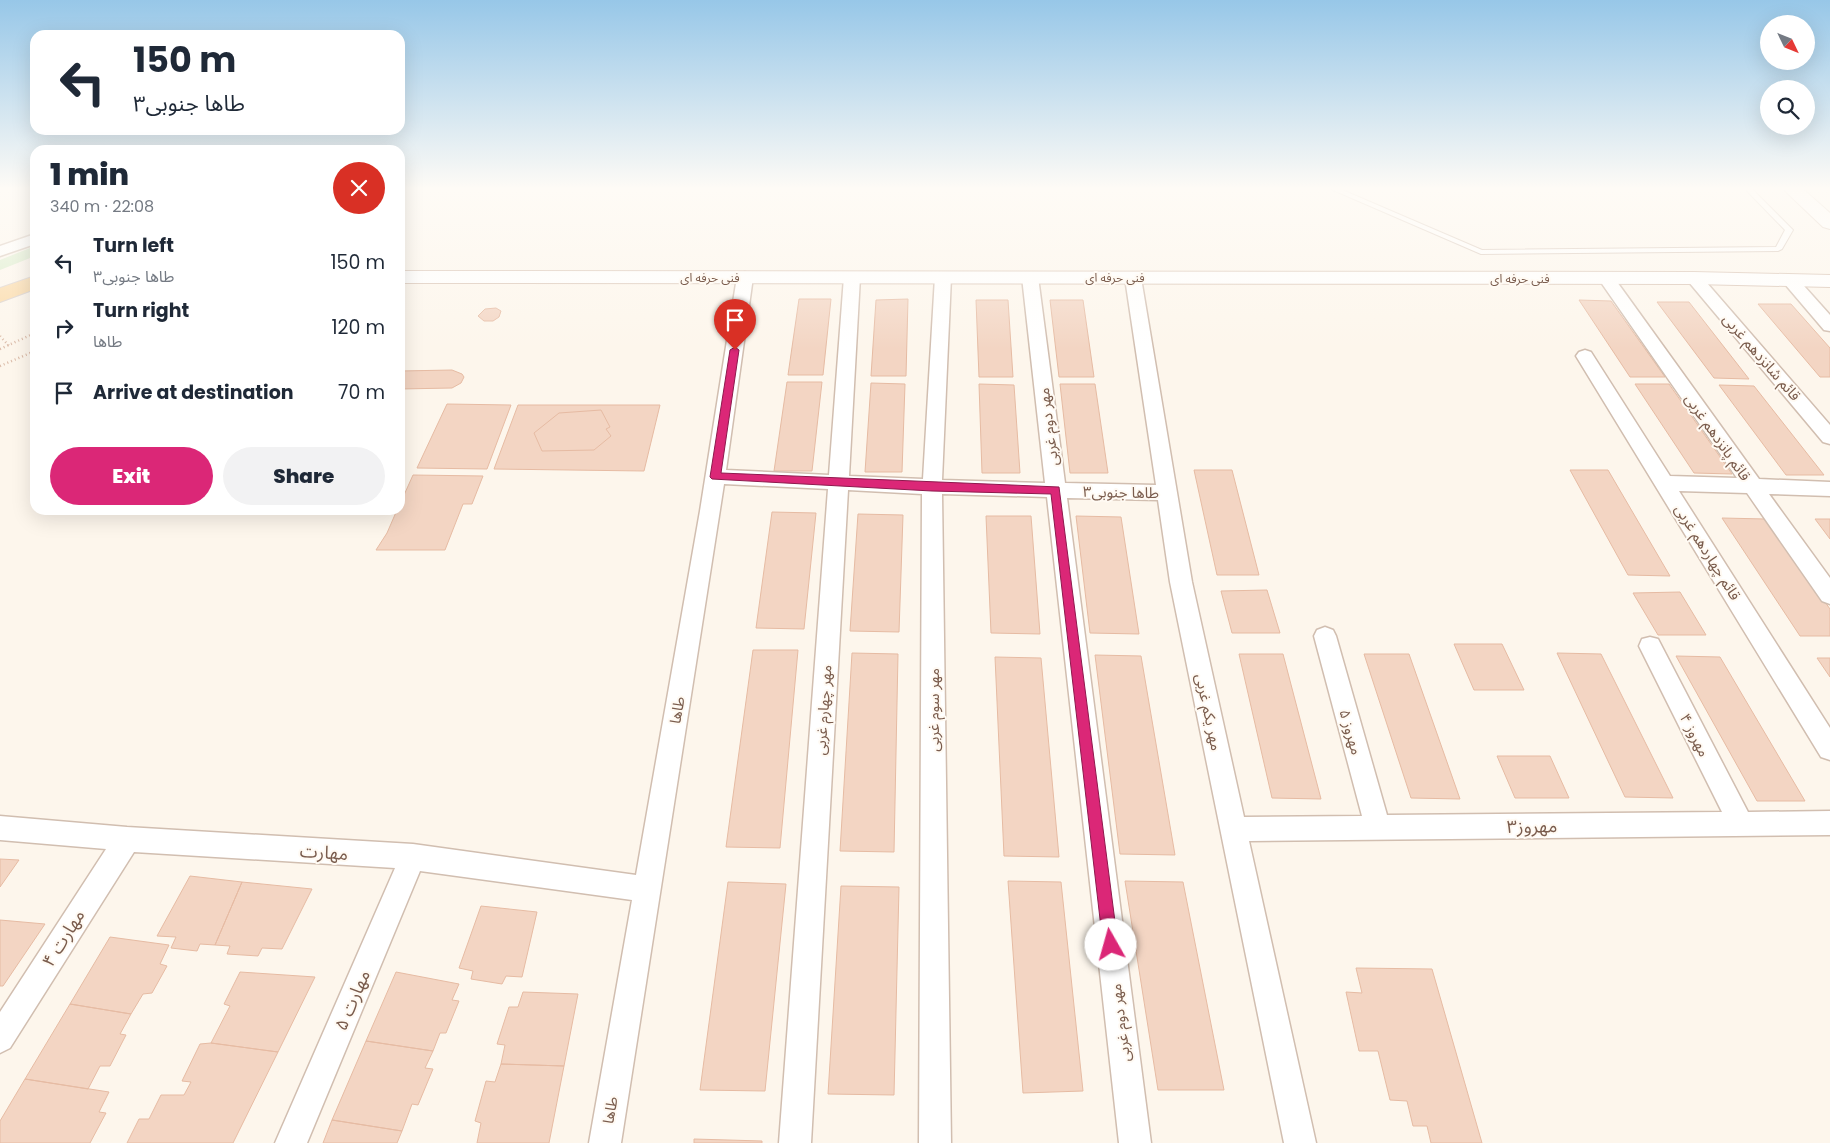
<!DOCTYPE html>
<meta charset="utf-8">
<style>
:root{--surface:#fff;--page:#f2f2f3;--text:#1f2937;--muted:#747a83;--accent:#db2777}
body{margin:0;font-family:Poppins,"Noto Sans Arabic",sans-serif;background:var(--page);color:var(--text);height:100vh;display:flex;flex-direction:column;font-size:19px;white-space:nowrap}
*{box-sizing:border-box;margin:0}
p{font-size:16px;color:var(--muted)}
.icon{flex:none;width:28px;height:28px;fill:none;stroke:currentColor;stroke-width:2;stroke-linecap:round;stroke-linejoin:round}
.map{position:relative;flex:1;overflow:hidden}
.side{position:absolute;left:30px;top:145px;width:375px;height:370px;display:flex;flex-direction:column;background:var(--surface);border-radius:15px;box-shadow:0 5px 20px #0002}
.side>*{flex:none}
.hud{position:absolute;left:30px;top:30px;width:375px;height:105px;border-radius:15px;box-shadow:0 5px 20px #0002;background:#fff;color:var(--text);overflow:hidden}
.needle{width:32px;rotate:133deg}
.tools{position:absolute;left:1760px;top:15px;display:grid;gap:10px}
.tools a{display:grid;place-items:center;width:55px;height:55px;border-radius:50%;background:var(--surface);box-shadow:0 5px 20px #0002;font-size:25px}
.pin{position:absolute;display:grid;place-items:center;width:42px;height:42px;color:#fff;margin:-51px -21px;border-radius:50% 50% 50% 0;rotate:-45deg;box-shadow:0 0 5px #0007}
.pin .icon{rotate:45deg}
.me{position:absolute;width:55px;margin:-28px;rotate:353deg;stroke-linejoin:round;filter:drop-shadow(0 0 4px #0008)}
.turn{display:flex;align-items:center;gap:18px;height:105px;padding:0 20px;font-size:22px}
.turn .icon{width:65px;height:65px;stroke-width:2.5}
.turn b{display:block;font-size:35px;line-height:42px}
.round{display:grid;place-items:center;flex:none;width:52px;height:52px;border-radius:26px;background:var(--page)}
.summary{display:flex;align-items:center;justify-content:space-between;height:85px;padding:0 20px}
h1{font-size:30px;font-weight:800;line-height:38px}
.primary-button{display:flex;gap:10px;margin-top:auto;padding:10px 20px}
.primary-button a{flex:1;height:58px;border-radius:30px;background:var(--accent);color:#fff;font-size:20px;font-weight:800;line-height:58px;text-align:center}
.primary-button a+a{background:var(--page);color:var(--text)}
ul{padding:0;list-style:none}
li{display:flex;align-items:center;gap:15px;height:65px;padding:0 20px}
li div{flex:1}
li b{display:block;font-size:19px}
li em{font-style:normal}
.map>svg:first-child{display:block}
</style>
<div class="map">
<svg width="1830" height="1143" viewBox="0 0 1830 1143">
<rect width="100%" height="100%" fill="#fdf6ec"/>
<path fill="#d8ecc9" d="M35,246V256L0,270V260Z"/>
<path fill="#f3d5c3" stroke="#e6bba3" d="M799,299H831L823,375H788Z
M908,299L906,376H871L876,300Z
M976,300H1008L1013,377H979Z
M1050,300H1083L1094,377H1059Z
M1579,300L1611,301L1665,377H1630Z
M1657,302H1689L1749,379L1714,378Z
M1758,304H1791L1830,348V377H1820Z
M496,308L501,311L499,317L493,321H484L478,316L485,309Z
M452,370L462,374L464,377L461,383L452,388L400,389V371Z
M787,382H822L812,471H774Z
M871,383L905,384L902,472H865Z
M979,384L1014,385L1020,473H982Z
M1060,384H1095L1108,473H1070Z
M1635,384H1669L1732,474L1694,473Z
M1719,385L1754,386L1824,475H1786Z
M447,404L511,405L487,469L417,468Z
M518,405H660L644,471L494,469Z
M601,410L610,427L606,429L611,436L594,450L542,451L534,433L559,413Z
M1194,470H1232L1259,575H1217Z
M1570,470H1608L1670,576L1628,575Z
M413,475L483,476L472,504H463L445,550H376L387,533L397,510H400V504Z
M772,512L816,513L804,629L756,628Z
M858,514L903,515L899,632L850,631Z
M986,516H1031L1040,634L991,633Z
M1076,516L1121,517L1139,634L1090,633Z
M1722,518L1766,519L1830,609V636H1800Z
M1815,519H1830V539Z
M1267,590L1280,633H1232L1221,591Z
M1680,592L1706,635H1658L1633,593Z
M1454,644H1502L1524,690H1474Z
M753,650H798L780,848L726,847Z
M852,653L898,654L894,852L840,851Z
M1557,653L1601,654L1673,798L1625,797Z
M1239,654H1283L1321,799L1272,798Z
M1364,654H1409L1460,799L1411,798Z
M1095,655L1141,656L1175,855L1120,854Z
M1676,656L1720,657L1805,801H1757Z
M995,657L1041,658L1059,857L1004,856Z
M1817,658H1830V677Z
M1497,756H1550L1569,798H1515Z
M0,859L19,860L0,887Z
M190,876L242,882L215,945L200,944L197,951L171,948L176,937L157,936Z
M1008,881L1061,882L1083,1091L1023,1093Z
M1125,881L1183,882L1224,1090H1158Z
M242,882L312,889L282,949L262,948L258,956L227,954L230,946L215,945Z
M728,882L786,884L765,1091L700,1090Z
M841,886L899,887L894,1095L828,1094Z
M481,906L537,912L522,977L506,976L502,984L471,979L473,971L459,968Z
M0,920L45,924L3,986H0Z
M110,937L169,945L160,964L167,966L152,993L143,994L131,1014L70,1004Z
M1356,968L1432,969L1482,1143H1431L1427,1126H1413L1407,1101L1390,1100L1378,1051H1359L1346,992L1362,993Z
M240,972L315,977L278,1052L211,1043L230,1006L224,1004Z
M396,972L459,984L452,1000L459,1001L446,1033H440L433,1051L366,1041Z
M523,992L578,994L564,1066L501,1064L505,1045L497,1044L509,1007H518Z
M70,1004L131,1014L120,1034L126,1035L110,1066H100L88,1089L25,1079Z
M366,1041L433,1051L425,1068L433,1069L418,1105L412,1104L402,1131L332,1120Z
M211,1043L278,1052L233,1143H127L139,1119H149L161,1095H184L191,1082L182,1081L200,1044Z
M501,1064L564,1066L549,1143H477L481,1123L475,1121L486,1081L495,1082Z
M25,1079L109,1092L99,1112L106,1113L90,1143H0V1121Z
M332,1120L402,1131L397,1143H323Z
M694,1139L762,1141V1143H694Z"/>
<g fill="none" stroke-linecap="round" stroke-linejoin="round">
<defs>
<path id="lane" d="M1332,189H1340L1482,250L1776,247L1785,230L1745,189H1752L1793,230L1782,249L1778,251L1481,254L1333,190Z"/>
<path id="street" d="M35,234V244L0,256V246Z
M745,272L751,274L753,277L726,470L829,475L844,277L846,274H858L860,277L849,476L923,479L935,277L937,274H949L951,277L942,480L1045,483L1022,277L1024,274H1036L1038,277L1065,483L1156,485L1125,278L1127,275H1139L1141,278L1192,582L1244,817L1362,816L1314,636L1317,630L1325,627L1333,630L1336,636L1387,815L1722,812L1639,646L1642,639L1650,637L1658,639L1748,812L1830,811V835L1249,841L1316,1143H1284L1170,582L1158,500L1067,498L1151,1143H1119L1047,497L942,494L951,1143H919L922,494L848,490L811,1143H779L828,489L724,484L621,1143H589L632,900L420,871L307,1143H275L395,868L134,852L10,1048L0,1053V1012L106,849L0,840V816L127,827L413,844L636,875L700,511L737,277L739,274Z
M1606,273L1612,275L1759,479L1830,482V496L1769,494L1830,578V604L1822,601L1747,493L1679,491L1830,728V760L1821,757L1576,356L1579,352L1585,350L1591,352L1670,476L1737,478L1598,278L1600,275Z
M1694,273L1700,275L1830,425V444L1823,442L1688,281L1686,278L1688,275Z
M1790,275L1796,277L1830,315V331L1824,330L1784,283L1782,280L1784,277Z"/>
<path id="secondary" d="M1783,189H1803L1830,213V229L1823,227Z
M400,271L1694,272L1830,275V287L1694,284L400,283Z"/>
<path id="primary" d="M35,276V289L0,302V288Z"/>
</defs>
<use href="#lane" stroke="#d1beb0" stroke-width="2"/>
<use href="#street" stroke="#d1beb0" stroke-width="3"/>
<use href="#secondary" stroke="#d6c0b0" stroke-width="2"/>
<use href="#primary" stroke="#dad1cd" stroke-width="2"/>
<path stroke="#d9b8a5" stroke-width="2.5" stroke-dasharray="1 3" stroke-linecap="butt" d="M400,190L402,189
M0,336L9,346
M0,349L35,333
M0,366L35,351"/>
<use href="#lane" fill="#fff" fill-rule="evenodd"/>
<use href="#street" fill="#fff" fill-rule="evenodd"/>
<use href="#secondary" fill="#fff" fill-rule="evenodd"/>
<use href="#primary" fill="#fbd9a5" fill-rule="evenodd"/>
</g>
<linearGradient id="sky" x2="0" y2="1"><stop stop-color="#97c7e8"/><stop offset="0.54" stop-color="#fefbf6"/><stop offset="1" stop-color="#fefbf6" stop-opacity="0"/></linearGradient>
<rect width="1830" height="349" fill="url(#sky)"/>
<path fill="#db2777" stroke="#8e194d" d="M735,347L739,350L721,473L1059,487L1118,945L1116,950L1111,953L1106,950L1103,945L1051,494L932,491L712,479L710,477L730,350Z"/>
<g text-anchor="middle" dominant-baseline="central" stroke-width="4" stroke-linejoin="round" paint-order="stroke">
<g font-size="12" fill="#7a5c4d" stroke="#fffaf3">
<text x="710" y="277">فنی حرفه ای</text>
<text x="1115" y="277">فنی حرفه ای</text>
<text x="1520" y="278">فنی حرفه ای</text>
</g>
<g font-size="15" fill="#7a5c4d" stroke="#fffaf3">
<text transform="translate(1762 357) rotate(49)">قائم شانزدهم غربی</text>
<text transform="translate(1048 427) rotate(-97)">مهر دوم غربی</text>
<text transform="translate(1718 437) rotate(55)">قائم پانزدهم غربی</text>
<text transform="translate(1121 492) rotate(1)">طاها جنوبی۳</text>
<text transform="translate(1708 552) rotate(58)">قائم چهاردهم غربی</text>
<text transform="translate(677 710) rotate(-80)">طاها</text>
<text transform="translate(823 710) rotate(-86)">مهر چهارم غربی</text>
<text transform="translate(933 710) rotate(-90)">مهر سوم غربی</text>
<text transform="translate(1209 712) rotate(78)">مهر یکم غربی</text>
<text transform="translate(1351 732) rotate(74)">مهروز ۵</text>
<text transform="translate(1695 735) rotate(63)">مهروز ۴</text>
<text transform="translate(1120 1023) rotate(-97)">مهر دوم غربی</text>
<text transform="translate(610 1110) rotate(-80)">طاها</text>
</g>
<g font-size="18" fill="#7a5c4d" stroke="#fffaf3">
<text transform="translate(1532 826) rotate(-1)">مهروز۳</text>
<text transform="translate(324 852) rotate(4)">مهارت</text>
<text transform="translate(63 938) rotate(-58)">مهارت ۴</text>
<text transform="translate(352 1000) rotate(-67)">مهارت ۵</text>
</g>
</g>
</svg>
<div class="tools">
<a><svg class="needle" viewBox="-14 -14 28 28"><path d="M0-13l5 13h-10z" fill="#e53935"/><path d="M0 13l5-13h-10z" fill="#747a83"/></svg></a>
<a><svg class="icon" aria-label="search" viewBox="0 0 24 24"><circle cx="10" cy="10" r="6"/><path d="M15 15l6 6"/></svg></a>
</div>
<div class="pin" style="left:735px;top:350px;background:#d93025"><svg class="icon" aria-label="arrive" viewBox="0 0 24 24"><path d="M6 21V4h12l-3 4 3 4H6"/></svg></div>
<svg class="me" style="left:1111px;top:945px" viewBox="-20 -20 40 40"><circle r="19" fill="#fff"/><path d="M0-13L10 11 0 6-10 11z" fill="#db2777"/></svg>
<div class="hud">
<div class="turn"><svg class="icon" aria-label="left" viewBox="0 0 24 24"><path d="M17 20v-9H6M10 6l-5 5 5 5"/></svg><div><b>150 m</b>طاها جنوبی۳</div></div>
</div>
<section class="side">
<div class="summary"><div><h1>1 min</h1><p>340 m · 22:08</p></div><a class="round" style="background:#d93025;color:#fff"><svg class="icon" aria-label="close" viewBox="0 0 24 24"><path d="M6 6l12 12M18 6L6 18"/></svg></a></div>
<ul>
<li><svg class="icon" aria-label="left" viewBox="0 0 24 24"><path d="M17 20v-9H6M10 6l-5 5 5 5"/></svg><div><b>Turn left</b><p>طاها جنوبی۳</p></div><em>150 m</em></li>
<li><svg class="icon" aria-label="right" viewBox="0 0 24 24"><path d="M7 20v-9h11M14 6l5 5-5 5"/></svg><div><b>Turn right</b><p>طاها</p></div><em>120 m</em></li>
<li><svg class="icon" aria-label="arrive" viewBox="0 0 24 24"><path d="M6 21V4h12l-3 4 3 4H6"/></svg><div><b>Arrive at destination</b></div><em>70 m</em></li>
</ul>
<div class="primary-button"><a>Exit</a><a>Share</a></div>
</section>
</div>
